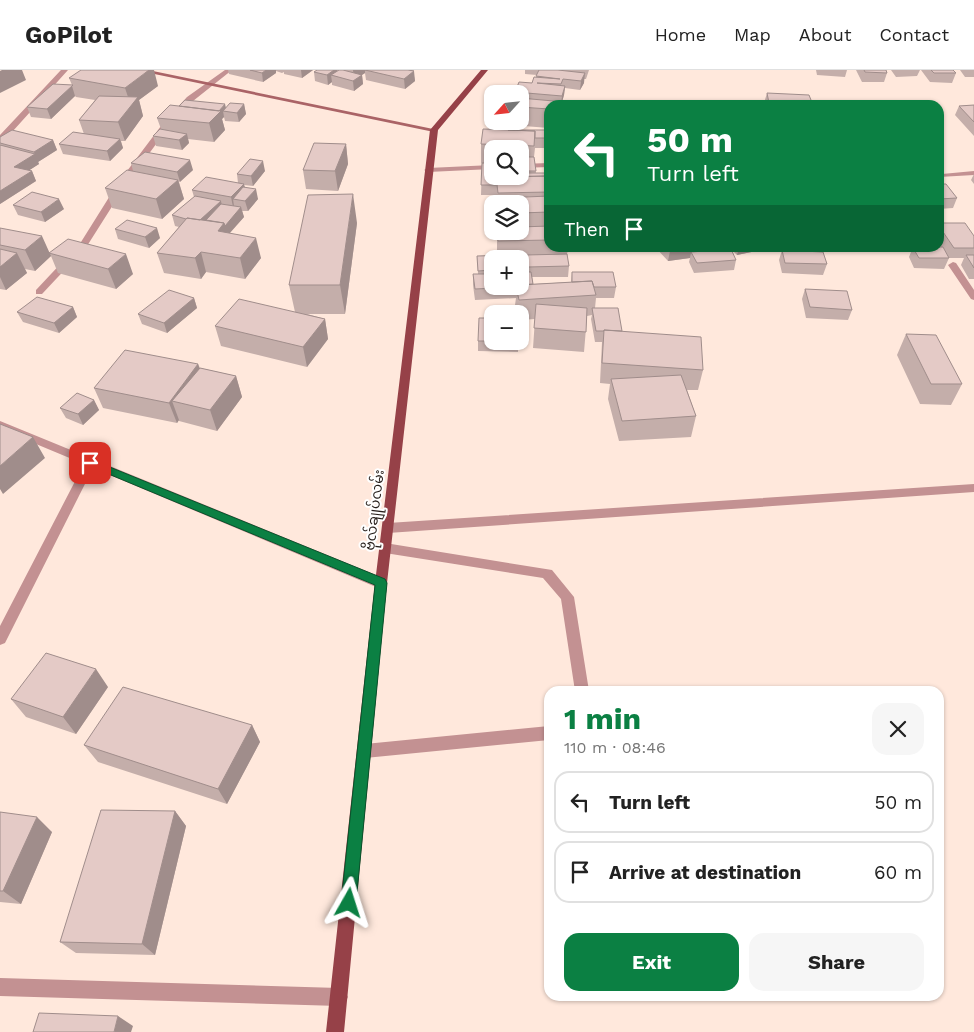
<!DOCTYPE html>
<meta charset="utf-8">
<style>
:root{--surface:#fff;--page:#f6f6f6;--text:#222;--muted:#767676;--line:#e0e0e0;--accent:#0b8043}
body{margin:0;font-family:"Work Sans","Noto Sans Myanmar",sans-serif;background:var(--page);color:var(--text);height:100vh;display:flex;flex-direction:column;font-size:19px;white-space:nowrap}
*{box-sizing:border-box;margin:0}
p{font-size:16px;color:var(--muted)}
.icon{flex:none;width:28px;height:28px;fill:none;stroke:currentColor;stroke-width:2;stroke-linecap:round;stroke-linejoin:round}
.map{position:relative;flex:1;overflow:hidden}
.side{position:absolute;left:544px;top:616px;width:400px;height:315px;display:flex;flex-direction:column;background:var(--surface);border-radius:15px;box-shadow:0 1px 4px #0004}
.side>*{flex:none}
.banner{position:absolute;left:544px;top:30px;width:400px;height:152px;border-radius:15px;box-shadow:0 1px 4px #0004;background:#0b8043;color:#fff;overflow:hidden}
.needle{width:32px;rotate:243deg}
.tools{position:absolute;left:484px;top:15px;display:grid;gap:10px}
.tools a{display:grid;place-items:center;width:45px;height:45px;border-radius:10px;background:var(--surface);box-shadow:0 1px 4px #0004;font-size:25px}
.pin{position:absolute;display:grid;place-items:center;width:42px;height:42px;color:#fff;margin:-21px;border-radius:10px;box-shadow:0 2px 8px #0006}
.me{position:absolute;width:55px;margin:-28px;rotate:6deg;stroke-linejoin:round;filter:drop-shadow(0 0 4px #0008)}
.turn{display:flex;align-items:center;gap:18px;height:105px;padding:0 20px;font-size:22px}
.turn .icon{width:65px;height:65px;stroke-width:2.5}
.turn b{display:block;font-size:35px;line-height:42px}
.then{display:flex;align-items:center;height:48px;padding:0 20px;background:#0003;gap:10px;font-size:19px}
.round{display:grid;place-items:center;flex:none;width:52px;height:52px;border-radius:15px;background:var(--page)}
.summary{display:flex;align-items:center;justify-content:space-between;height:85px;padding:0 20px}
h1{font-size:30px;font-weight:700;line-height:38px;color:var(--accent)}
.action{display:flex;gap:10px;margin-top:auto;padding:10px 20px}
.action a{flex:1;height:58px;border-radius:15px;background:var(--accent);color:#fff;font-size:20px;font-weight:700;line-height:58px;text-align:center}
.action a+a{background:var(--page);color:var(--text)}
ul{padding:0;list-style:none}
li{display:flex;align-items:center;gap:15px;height:62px;margin:0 10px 8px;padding:0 10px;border:2px solid var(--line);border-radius:15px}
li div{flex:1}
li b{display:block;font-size:19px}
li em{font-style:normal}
header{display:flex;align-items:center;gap:30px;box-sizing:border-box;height:70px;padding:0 25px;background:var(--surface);border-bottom:1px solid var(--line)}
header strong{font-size:24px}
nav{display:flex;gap:28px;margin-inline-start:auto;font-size:18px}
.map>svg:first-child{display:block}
</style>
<header>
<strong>GoPilot</strong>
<nav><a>Home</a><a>Map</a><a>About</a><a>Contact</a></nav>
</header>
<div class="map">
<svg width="974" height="962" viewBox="0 0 974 962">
<rect width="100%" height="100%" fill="#ffe8dc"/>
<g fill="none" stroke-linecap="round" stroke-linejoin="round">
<path fill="#c39192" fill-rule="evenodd" d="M974,414V422L388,463L384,461L382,458L384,455L388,453Z
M385,473L552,500L574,527L589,621H575L561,529L543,508L385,483L381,481L379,478L381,475Z
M549,656V670L365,688L360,686L358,681L360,676L365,674Z"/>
<path fill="#c39192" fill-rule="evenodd" d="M61,0H68L3,72H0V65Z
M225,0H232L193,31L182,43H176V39L187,27Z
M161,56L168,58L125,116L87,176L42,224H36V220L81,172L118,113Z
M549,93V97L520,98V94Z
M492,95V99L428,102L424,100L428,98Z
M974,101V105L939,107V104H942Z
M953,192L956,193L974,220V230L971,229L948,195Z
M0,351L386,509L387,513L386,517L381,518L376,517L93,398L5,573L0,575V556L84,394L0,359Z
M0,908L339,918L345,921L348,927L345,933L339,936L0,926Z"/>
<path fill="#aa6366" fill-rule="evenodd" d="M135,0H148L438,60L434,62Z"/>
<path fill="#964148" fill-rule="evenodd" d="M481,0H488L438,60L387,513L344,962H326L375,513L430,60Z"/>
</g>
<path fill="#c4aeaa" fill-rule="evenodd" d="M228,0H313L302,8L284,4V2L282,3L276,1V3L263,12L229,4Z
M317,0H414L413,1L415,11L405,19L366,10L365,3L362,5L363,14L354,21L332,15V12L328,15L315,11L314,2Z
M525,0H589L586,9H584V13L580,20L565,18L564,25L562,32L549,35V58L511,55V51H520V24H515V22L532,13L536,7L537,5L525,4Z
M816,0H847L845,7L817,5Z
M856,0H886L887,3L884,12H862Z
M891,0H920L917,6L896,7Z
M921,0H953L956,3L952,13L930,12Z
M960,0H974V7H965Z
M69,8L158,16L139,30L143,46L125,71H121L123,78L110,91L63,84L59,74L84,64L79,50L95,30L76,27L75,26L51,49L31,47L27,37L72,15Z
M767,23L813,35H765L764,33Z
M244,34L246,44L239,52L225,51L224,47L222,49L225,60L214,72L188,69L189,73L182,80L156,76L153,66L161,59L157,48L179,36L226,38Z
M974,35V66L955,45L959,36Z
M508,60H549V78H535L534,87L536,103L549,106V178H568L567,185L569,196L568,207H532L533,214L571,212L572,202L616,217L614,228H596L595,238L622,262L703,300L698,320H687L696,346L691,367L619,371L608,329L610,314L600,313L602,272H595L591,249L592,245L587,246L584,282L533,278L535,249L520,250V244H517L515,235L516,228L475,230L473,215V204H478L477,186L497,185V161H520V134H497L496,125H481L482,93H488H481V74ZM492,79H520V106H492ZM492,189H520V191H526L527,202L492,216Z
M0,67L53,70L57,80L38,92L39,94L29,100L32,101L36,111L0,134Z
M346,74L348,94L338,121L306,119L303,100Z
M131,93L193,100L179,112L184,129L162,149L112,138L105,118L133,101Z
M265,101L253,116L244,115L245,117L258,129L248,141H242L244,147L230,163L261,188L245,209L206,202L201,209L164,203L157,183L179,157L175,156L172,145L194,127L192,120L238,113L237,104Z
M974,104V114L971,110Z
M939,114L957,128L953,138L939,139Z
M13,135L64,139L45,152L18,145Z
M357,153L345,244H307L325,249L328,269L307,297L221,276L215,256L295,242L289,215Z
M939,153L974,166V209H969L961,195L964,188H949L944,199L914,198L909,187L911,182H899L896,178L941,177L939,173Z
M0,158L50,183L133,204L116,219L58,203L51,186L35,201L25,199L27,203L6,220L0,219Z
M115,159L160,168L149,178L118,169Z
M656,178H703L702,181L736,190L734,200L694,203L689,192L690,188L668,191Z
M730,178H762L761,180L737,185Z
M780,178H824L823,182L827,194L823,205L782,203L779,190L782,180Z
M837,178H891L890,181L839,182Z
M805,219L852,240L848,250L806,248L802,229Z
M194,228L197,238L167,263L142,254L138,244Z
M73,237L77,247L59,263L23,252L17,242Z
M906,264L962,314L951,335L920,334L897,285Z
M478,271H518V282L478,281Z
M198,294L200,298L236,306L242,327L217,361L179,351V350L177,353L103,338L94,318Z
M94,330L99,340L83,355L66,348L60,338Z
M108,617L76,664L26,647L11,629Z
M252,655L260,672L227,734L98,692L84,675Z
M175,741L186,756L155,885L76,883L60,872Z
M0,742L52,762L21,834L0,832Z"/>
<path fill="#a08d8b" d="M2,0H22L26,10L0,23V1Z
M149,0H154L158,16L139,30L143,46L125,71L118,52L131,36L125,18Z
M266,0H276V3L263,12L262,3Z
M301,0H313L302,8Z
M334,0H337L338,7L331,5L332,12L328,15L327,5Z
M353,0H370H365V3L354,10Z
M414,1L415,11L405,19L404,9Z
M585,3L584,13L580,20L581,11Z
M362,5L363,14L354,21L353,11Z
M72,16L75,26L51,49L47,39Z
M565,16L564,25L561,35L562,26Z
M225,34L227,42L223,41L224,47L222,49L225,60L214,72L209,53Z
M244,34L246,44L239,52L237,43Z
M187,64L189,73L182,80L179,70Z
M120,69L123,78L110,91L107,81Z
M53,70L57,80L38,92L34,82Z
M346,74L348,94L338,121L335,101Z
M35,84L39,94L19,107L14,97Z
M190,90L193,100L180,112L177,102Z
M263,91L265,101L253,116L251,106Z
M32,101L36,111L0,134V121Z
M178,110L184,129L162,149L156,129Z
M244,114L246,124L233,129L234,136L233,137L231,127Z
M256,119L258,129L248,141L245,131Z
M353,124L357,153L345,244L340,215Z
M59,129L64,139L45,152L41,142Z
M221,131L223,141L210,153L197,152Z
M241,137L244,147L227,166L218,161L224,153Z
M157,158L160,168L149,178L145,167Z
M42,166L51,186L35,201L25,180Z
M256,168L261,188L245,209L240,188Z
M691,178H703L701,186L691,182L690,188L668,191L670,181Z
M739,178H762L761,180L737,185Z
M201,182L206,202L201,209L195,188Z
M17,183L27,203L6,220L0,207V197Z
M126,184L133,204L116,219L108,199Z
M194,228L197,238L167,263L164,253Z
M73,237L77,247L59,263L54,253Z
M325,249L328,269L307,297L303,277Z
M198,294L205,314L172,331L179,350L177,353L169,333Z
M236,306L242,327L217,361L210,340Z
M94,330L99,340L83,355L78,344Z
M33,367L45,388L3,424L0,419V396Z
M96,599L108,617L76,664L63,647Z
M252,655L260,672L227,734L218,719Z
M175,741L186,756L155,885L142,874Z
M37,747L52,762L21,834L3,821Z
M118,946L133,956L131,962H114Z"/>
<path fill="#e4cac6" stroke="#a08d8b" d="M81,0H149L125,18L69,8Z
M250,0H266L262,3Z
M317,0H334L327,5L314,2Z
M339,0H343L362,5L353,11L331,5Z
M365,0H408L414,1L404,9Z
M539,0H558L585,3L581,11L563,9L561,14L537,13L565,16L562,26L515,22L519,12L532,13L534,7L560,9L536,6Z
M864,0H886L887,3L865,2Z
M931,0H953L956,3H934Z
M53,14L73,15L47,39L27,37Z
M767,23L809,25L813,35L769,33Z
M99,26L138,27L118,52L79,50Z
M520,28L587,34V35H549V39L520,37Z
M185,30L225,34L219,41L179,36Z
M230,33L244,34L237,43L223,41Z
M170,35L221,41L209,53L157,48Z
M974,35V52L959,36Z
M160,59L187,64L179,70L153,66Z
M483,59L535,61L534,76L481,74Z
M12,60L53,70L34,82L0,73V67Z
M508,60H549V68H535V61Z
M73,62L120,69L107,81L59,74Z
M314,73L346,74L335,101L303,100Z
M0,75L35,84L14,97L32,101L0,121Z
M145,82L190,90L177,102L131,93Z
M520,87H534L536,101H520Z
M250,89L263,91L251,106L237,104Z
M482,93H492V106H500L496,107V115H481Z
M127,100L178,110L156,129L105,118Z
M520,103H547V106L505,107L520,106Z
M549,106V122L498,123L496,107Z
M206,107L244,114L231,127L192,120Z
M939,114H946L957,128L939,129Z
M243,117L256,119L245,131L233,129Z
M32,122L59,129L41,142L13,135Z
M353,124L340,215H289L308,125Z
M195,126L221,131L200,150L187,148L186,149L172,145Z
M549,126V142L520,143V134H503L502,128Z
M221,134L241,137L225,156L224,153L206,150Z
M187,148L224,153L218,161L256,168L240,188L201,182L195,188L157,183Z
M127,150L157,158L145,167L115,159Z
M939,153H965L974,166V178H954L939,156Z
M549,156V170L498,171L497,161H520V157Z
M0,158L42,166L25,180L0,175Z
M68,169L126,184L108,199L49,183Z
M939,177H943L949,188H919L913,178Z
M667,178H691L670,181Z
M0,179L17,183L0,197Z
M731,179L736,190L697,193L691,182Z
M782,180L823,182L827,194L785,193Z
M567,184L569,196L528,197L526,185Z
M516,185V189H492V200L478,201L477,186Z
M966,185H974V198Z
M520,202H531L533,214L520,215Z
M572,202H613L616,217H594L592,211L572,212Z
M473,204H492V216H516V217L475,219Z
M592,211L596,225L519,230L516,216H520V215Z
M805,219L847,221L852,240L810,237Z
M169,220L194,228L164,253L138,244Z
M37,227L73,237L54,253L17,242Z
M239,229L325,249L303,277L215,256Z
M536,234L587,238L586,262L534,258Z
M592,238H618L622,261L604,260V261H596Z
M479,248H492V271H478Z
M604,260L701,267L703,300L602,293Z
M906,264L936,265L962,314H931Z
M125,280L198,294L169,333L94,318Z
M200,298L236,306L210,340L172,331Z
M681,305L696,346L622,351L611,309Z
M77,323L94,330L78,344L60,338Z
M0,354L33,367L0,396Z
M46,583L96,599L63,647L11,629Z
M123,617L252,655L218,719L84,675Z
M101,740L175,741L142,874L60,872Z
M0,742L37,747L3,821H0Z
M39,943L118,946L114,962H33Z"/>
<path fill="#0b8043" stroke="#07532c" d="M90,389L385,509L387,513L356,833L354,838L349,840L343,838L341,833L375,515L87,395L85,393Z"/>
<g text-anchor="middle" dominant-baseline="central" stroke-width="4" stroke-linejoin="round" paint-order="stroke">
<g font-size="14" fill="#261e1a" stroke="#fff">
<text transform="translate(374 440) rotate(-83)">ဗိုလ်ချုပ်လမ်း</text>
</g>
</g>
</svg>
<div class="tools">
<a><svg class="needle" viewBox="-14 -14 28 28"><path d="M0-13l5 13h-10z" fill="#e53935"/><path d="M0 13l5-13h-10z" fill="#767676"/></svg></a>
<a><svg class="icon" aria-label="search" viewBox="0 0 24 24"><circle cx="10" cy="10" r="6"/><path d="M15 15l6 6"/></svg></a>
<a><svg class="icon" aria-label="layers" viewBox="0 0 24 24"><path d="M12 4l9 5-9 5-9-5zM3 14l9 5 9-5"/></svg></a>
<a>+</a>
<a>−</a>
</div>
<div class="pin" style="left:90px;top:393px;background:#d93025"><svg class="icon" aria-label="arrive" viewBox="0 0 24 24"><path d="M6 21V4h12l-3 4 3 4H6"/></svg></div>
<svg class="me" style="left:349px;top:833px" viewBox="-20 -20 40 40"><path d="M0-17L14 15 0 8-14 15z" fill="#0b8043" stroke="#fff" stroke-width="4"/></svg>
<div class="banner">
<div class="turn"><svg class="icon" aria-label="left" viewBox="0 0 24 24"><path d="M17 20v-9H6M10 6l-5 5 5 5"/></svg><div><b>50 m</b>Turn left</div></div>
<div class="then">Then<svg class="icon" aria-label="arrive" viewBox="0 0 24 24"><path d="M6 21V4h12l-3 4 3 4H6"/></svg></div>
</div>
<section class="side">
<div class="summary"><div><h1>1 min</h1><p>110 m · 08:46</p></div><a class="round"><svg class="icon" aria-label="close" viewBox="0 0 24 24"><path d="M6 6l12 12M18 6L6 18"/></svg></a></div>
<ul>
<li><svg class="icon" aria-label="left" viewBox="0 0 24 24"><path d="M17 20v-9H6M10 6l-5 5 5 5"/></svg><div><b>Turn left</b></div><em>50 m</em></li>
<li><svg class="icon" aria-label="arrive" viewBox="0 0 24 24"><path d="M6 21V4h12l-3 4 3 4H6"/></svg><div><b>Arrive at destination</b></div><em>60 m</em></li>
</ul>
<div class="action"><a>Exit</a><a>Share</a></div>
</section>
</div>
